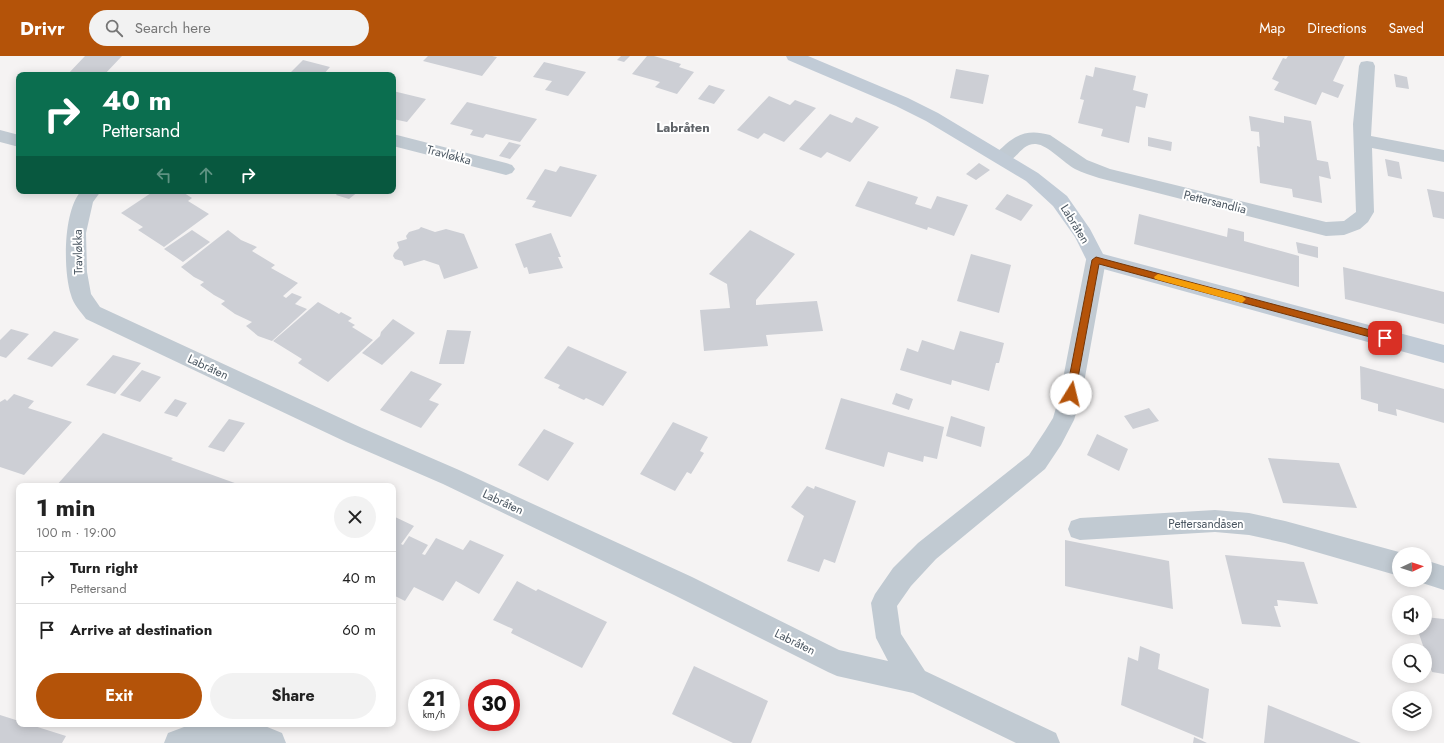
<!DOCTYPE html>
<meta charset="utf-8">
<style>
:root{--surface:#fff;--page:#f2f2f2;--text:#222;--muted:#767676;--line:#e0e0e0;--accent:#b45309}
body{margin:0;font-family:Jost,sans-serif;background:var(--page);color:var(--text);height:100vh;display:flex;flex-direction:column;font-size:15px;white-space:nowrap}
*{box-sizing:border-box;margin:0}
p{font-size:13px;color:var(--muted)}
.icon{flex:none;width:22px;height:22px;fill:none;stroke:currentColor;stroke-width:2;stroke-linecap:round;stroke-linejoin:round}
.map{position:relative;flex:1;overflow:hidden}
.drawer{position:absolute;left:16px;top:427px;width:380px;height:244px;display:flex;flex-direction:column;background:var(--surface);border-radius:8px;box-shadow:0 2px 10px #0003}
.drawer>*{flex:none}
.banner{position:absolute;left:16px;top:16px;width:380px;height:122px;border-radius:8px;box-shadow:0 2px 10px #0003;background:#0b6e4f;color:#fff;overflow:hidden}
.needle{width:26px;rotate:86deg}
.buttons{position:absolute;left:1392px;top:491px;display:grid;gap:8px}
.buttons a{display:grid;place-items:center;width:40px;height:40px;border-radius:50%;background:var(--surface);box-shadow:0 2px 10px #0003;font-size:20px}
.speed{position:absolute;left:408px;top:623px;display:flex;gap:8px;font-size:20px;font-weight:700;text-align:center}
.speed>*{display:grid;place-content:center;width:52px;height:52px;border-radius:50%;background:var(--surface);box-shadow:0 2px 10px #0003;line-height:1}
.speed small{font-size:10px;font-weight:400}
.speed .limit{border:6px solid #d22;background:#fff;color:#111}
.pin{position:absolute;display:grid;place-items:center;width:34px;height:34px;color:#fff;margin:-17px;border-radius:8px;box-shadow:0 2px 6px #0006}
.me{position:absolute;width:44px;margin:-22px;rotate:9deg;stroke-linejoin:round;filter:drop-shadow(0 0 3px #0008)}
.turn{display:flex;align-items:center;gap:14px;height:84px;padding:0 20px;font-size:18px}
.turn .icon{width:52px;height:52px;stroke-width:2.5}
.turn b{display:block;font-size:28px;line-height:34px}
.lanes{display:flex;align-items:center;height:38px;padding:0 20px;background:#0003;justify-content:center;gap:20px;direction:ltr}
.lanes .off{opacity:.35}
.round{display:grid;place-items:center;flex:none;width:42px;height:42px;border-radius:21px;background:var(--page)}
.overview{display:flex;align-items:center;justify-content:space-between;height:68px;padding:0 20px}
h1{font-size:24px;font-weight:700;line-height:30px}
.primary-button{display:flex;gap:8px;margin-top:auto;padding:8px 20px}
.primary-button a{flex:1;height:46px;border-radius:24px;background:var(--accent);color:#fff;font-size:16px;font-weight:700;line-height:46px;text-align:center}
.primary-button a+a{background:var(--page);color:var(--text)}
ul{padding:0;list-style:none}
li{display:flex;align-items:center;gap:12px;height:52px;padding:0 20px;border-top:1px solid var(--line)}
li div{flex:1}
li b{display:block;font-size:15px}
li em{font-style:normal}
header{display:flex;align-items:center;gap:24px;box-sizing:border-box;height:56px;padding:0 20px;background:var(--accent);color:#fff}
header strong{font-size:19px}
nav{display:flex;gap:22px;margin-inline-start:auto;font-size:14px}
.search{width:280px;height:36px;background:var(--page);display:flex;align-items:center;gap:10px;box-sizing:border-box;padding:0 14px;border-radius:22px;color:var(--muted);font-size:15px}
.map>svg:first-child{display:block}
</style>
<header>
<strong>Drivr</strong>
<div class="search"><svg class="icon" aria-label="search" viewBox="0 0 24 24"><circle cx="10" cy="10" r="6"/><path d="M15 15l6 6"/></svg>Search here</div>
<nav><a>Map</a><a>Directions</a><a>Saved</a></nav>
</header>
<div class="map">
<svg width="1444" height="687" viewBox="0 0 1444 687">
<rect width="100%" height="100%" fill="#f5f3f3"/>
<path fill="#cdcfd5" d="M85,0H122L104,19H67Z
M428,0H492L497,1L482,20L423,5Z
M621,0H630L624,6L617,4Z
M647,0H654L681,8L679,11L694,16L677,38L655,31L660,26L632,18Z
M1288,0H1345L1333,25L1344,29L1338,42L1322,36L1316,49L1274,34L1279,26L1272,23L1283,2L1286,3Z
M303,4L330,11L323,19H288Z
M544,6L586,16L568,40L545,34L552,25L533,21Z
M1095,11L1136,20L1133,34L1148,38L1145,52L1136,50L1129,87L1101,80L1103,73L1078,67L1084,44L1080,43L1086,19L1093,21Z
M956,13L989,19L983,48L950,42Z
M1394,18L1407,21L1409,33L1396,31Z
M709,29L725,34L714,48L698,43Z
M393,35L426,43L407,66L393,63Z
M769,40L790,49L795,44L816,52L784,86L764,77L758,83L737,74Z
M467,46L537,63L520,86L486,78L483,82L470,79L473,74L450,68Z
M830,58L852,67L856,61L879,71L850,106L827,96L821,102L799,93Z
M1249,60L1284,67V60L1311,65L1317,104L1328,106L1331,123L1319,120L1322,147L1293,141L1292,133L1260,127L1257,90L1260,91L1259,76L1251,75Z
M1148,81L1172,86L1171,95L1148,90Z
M509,86L521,89L510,103L499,100Z
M1385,103L1399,106L1402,123L1388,120Z
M979,107L990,114L976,124L966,118Z
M560,110L597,119L571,161L532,151L536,145L526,143L545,113L556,116Z
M868,125L918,141L915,148L931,153L937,140L968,149L954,180L928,171L927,174L855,150Z
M1427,133L1444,136V163L1433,161Z
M154,135H181L192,142L188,145L209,158L164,191L138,174L143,171L121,157Z
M339,135H359L349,143L336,139Z
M1007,138L1033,149L1021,165L995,153Z
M1139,158L1227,181L1228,172L1244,176V185L1299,200V231L1134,188Z
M421,171L435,176L446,173L464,178L478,212L444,223L439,209L424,204L404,210L402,205L395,203L393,200L394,197L399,192L397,186L407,183L406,180L409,176L419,173Z
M192,174L210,186L183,206L164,193Z
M228,174L241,184L257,191L252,195L275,209L271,212L298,227L283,240L286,242L292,237L302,241L295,248L307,253L272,285L258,280L246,270L252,266L235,258L221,248L225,245L214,239L200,229L204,226L194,221L181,211Z
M750,174L795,198L756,244V249L817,245L823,275L766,279L768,290L704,295L700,254L730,252L727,228L709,218Z
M551,177L561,201H558L563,212L529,218L527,211L524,212L515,188Z
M1296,186L1318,191V202L1298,197Z
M971,198L1011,209L999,257L957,245Z
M1343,211L1444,236V268L1345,243Z
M318,246L339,258L341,256L352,262L348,265L355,269L352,271L373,284L328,326L298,307L302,303L273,285Z
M393,263L415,277L382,309L362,297L380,280L381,276Z
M11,273L29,278L6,302L0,300V284Z
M447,274L471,275L464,308H439Z
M54,275L79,283L52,311L27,303Z
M960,275L1004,287L999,307H996L989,335L952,324L951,329L900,314L907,292L918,296L922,284L954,294Z
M568,290L627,316L603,350L586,342L584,344L558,332L560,329L544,322Z
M113,299L141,307L115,338L86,329Z
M1360,310L1444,333V367L1396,353L1397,360L1378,355V348L1361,343Z
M142,314L161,321L140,346L120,339Z
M411,315L442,328L429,344L439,348L421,372L380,354Z
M896,337L913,343L909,354L892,348Z
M14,338L34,345L28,352L72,366L24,419L0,411V346L5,343L7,345Z
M841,342L944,371L937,403L924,400L923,406L888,396L884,411L825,393Z
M175,343L187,347L177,361L164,357Z
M1149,352L1159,365L1133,373L1124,360Z
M951,360L985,371L981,391L946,380Z
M229,363L245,367L224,396L208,391Z
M673,366L708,381L700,395L704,397L691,418L687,416L675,435L640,418Z
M544,373L574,387L548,425L518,409Z
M103,377L173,402L171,404L243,430H56Z
M1097,378L1128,393L1119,415L1087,399Z
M1268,402L1339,407L1357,452L1283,447Z
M807,430L814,433L815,430L856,445L835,507L824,503L819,516L787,505L804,460L791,451Z
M393,460L414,470L401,488L403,489L409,480L428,489L422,498L425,499L436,482L463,494L470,484L504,499L479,538L456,525L443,545L414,531L405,545L393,539Z
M1065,484L1169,505L1173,553L1065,530Z
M1225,499L1304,506L1318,548L1277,544L1278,550H1274L1281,571L1242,568Z
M517,525L536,535L538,533L607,566L582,612L511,577L513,573L493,564Z
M1425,561L1444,563V618L1432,616L1417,572H1425Z
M1140,590L1160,598L1158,613L1209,633L1203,683L1121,649L1128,601L1138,605Z
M694,610L768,645L751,687H733L672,658Z
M1268,649L1332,675L1361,687H1264Z
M0,659L19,665V668H28L66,680L62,687H0Z
M1194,681L1207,687H1193Z"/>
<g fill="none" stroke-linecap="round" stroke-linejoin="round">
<path fill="#c1cad2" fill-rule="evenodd" d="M1367,5L1373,6L1375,10L1371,80L1444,94V106L1372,92L1374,156L1368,166L1360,173L1344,179L1326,180L1099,122C1091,119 1083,117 1075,113C1064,107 1048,89 1036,88C1018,87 1016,112 996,106L993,102C996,96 1001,93 1006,88C1020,76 1032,74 1050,79L1087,104L1110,113L1326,166L1344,165L1356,156L1353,68L1359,10L1361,6Z
M0,74L19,79V91L0,86Z
M393,78L506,107L512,109L515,113L512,117L506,119L393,90Z
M81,135H101L93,146L86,177L87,216L91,238L100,251L362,372L459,414L692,521L839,594L888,605L876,582L871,547L875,538L893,512L918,487L1029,399L1045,375L1053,362L1060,338L1086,204L1089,199L1096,197L1103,199L1106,204L1082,338L1074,364L1061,389L1045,413L936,503L911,530L897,550L901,578L925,615L1056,677L1060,687H1016L913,637L837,620L828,616L674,539L443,428L346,386L86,263C81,256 73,248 71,239C63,215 63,155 81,135Z
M1215,454L1249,457L1285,465L1399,496L1404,498H1399V520L1285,487L1249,479L1215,476L1080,484L1071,481L1068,473L1071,465L1080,462Z
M1425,504L1444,510V534L1416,525L1425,524Z
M192,668H260L282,677L286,687H164L168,677Z"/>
<path fill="#c1cbd6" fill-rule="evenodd" d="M786,0H808L908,42L938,57L1038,117L1067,140L1090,173L1103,198L1444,289V307L1089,209L1075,181L1053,150L1026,125L926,65L896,50L788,4Z"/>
</g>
<path fill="#b45309" stroke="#753606" d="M1096,201L1385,278L1390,282L1385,285L1099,208L1075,338L1074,341H1067L1066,338L1092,204Z"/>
<path fill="#f59e0b" d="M1158,218L1242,240L1246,243L1242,247L1155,223L1154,221Z"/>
<g text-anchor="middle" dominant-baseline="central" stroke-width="4" stroke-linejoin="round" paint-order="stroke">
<g font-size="12" fill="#4a5661" stroke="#fff">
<text transform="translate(449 99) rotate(15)">Travløkka</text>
<text transform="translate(1215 146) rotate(14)">Pettersandlia</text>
<text transform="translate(1075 168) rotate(58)">Labråten</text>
<text transform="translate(78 196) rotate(-91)">Travløkka</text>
<text transform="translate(208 311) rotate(25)">Labråten</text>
<text transform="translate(503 446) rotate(25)">Labråten</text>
<text x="1206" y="468">Pettersandåsen</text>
<text transform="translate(795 586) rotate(26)">Labråten</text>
</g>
<g font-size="13" font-weight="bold" fill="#5f6368" stroke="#fff">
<text x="683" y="71">Labråten</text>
</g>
</g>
</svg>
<div class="buttons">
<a><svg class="needle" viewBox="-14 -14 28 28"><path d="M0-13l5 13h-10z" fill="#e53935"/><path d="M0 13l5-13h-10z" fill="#767676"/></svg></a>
<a><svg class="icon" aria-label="sound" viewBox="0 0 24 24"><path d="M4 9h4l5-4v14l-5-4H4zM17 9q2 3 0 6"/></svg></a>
<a><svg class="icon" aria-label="search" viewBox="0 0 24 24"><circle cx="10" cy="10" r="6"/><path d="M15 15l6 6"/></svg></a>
<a><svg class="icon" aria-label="layers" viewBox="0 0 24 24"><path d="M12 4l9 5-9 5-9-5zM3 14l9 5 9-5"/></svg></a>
</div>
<div class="speed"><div>21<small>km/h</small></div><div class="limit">30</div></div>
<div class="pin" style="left:1385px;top:282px;background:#d93025"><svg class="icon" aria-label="arrive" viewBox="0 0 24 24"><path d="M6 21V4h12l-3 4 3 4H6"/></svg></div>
<svg class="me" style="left:1071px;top:338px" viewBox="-20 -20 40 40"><circle r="19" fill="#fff"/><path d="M0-13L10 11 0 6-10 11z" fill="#b45309"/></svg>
<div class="banner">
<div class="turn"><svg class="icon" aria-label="right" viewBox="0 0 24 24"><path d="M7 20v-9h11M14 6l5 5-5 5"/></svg><div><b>40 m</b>Pettersand</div></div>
<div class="lanes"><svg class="icon off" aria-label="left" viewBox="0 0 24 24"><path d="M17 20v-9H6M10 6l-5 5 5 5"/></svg><svg class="icon off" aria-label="ahead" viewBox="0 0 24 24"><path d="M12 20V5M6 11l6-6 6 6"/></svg><svg class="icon" aria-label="right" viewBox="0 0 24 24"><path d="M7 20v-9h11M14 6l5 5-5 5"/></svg></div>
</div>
<section class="drawer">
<div class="overview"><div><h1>1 min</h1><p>100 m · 19:00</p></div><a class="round"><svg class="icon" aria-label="close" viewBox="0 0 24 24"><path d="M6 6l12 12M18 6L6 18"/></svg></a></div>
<ul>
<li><svg class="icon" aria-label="right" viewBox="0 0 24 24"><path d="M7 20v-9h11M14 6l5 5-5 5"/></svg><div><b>Turn right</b><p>Pettersand</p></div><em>40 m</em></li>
<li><svg class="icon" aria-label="arrive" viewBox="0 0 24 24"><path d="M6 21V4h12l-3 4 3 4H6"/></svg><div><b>Arrive at destination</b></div><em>60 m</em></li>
</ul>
<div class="primary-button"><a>Exit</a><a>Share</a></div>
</section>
</div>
